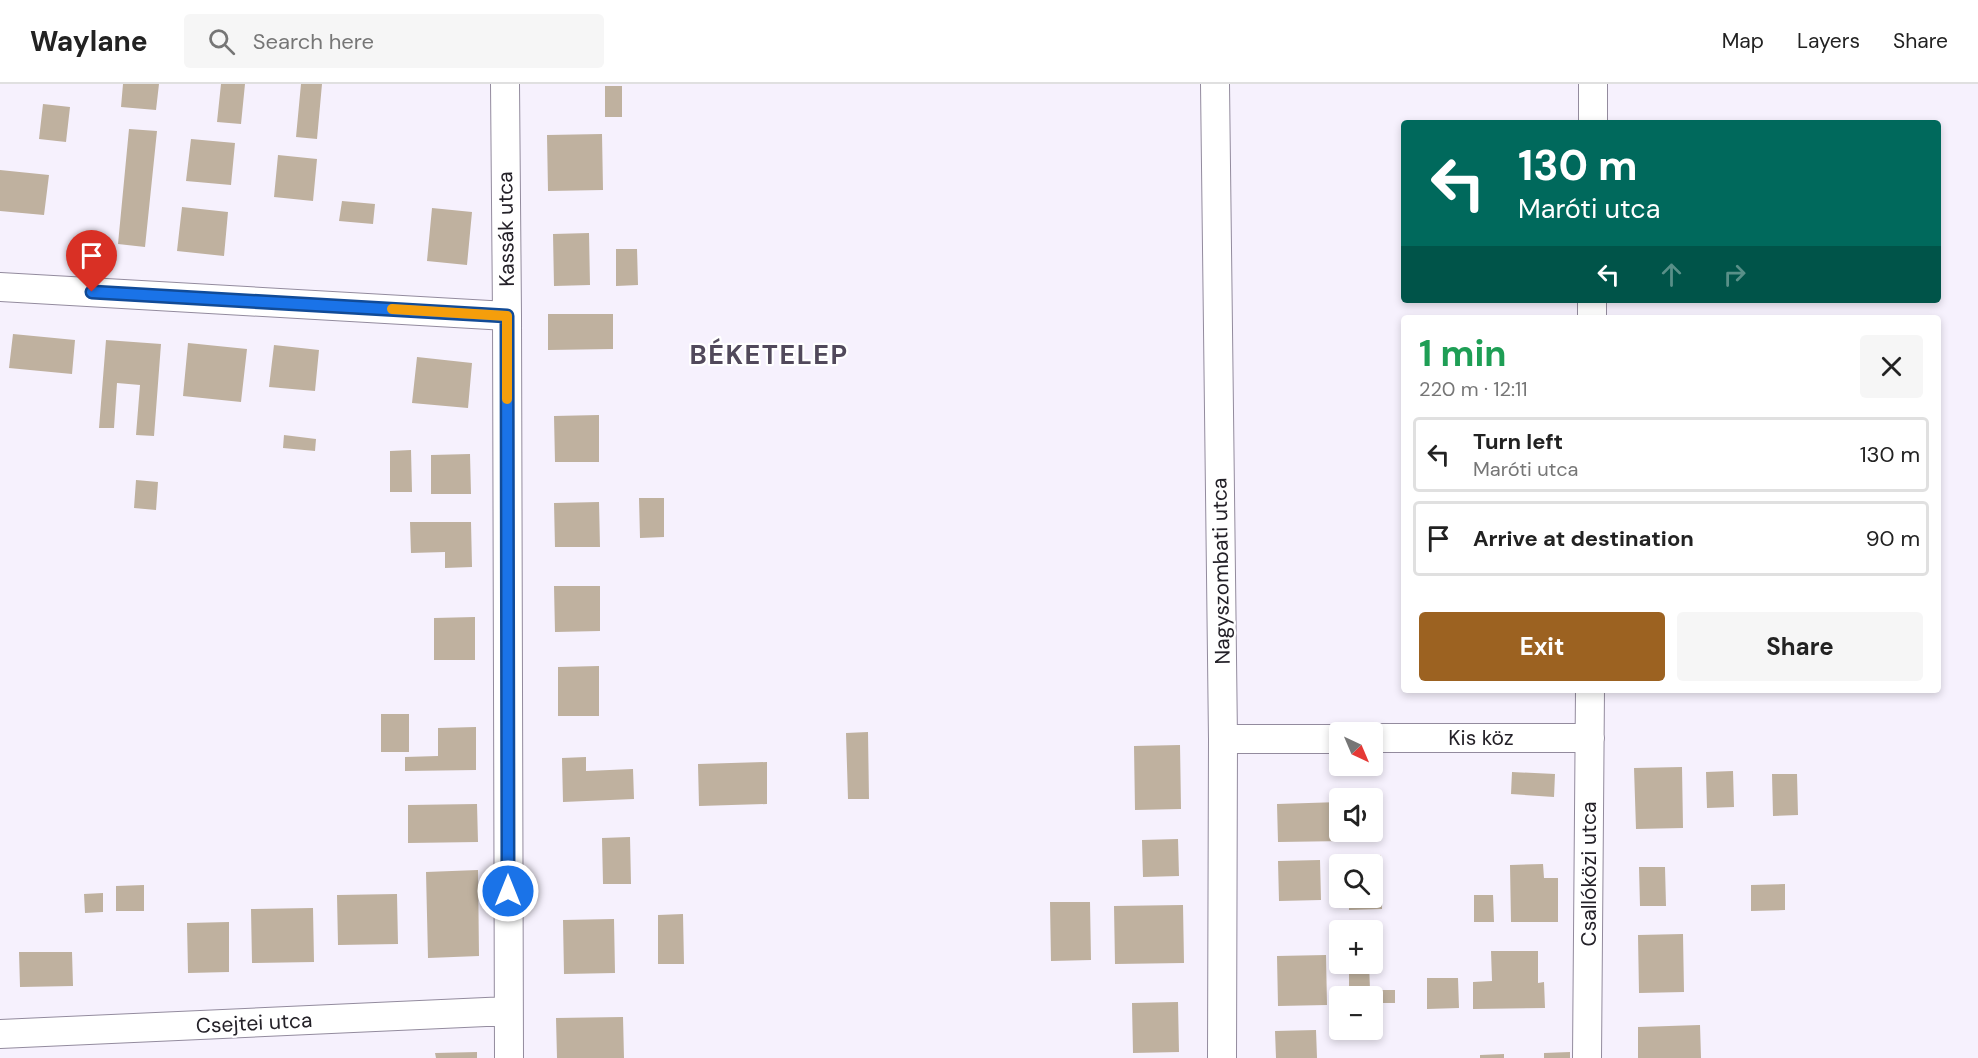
<!DOCTYPE html>
<meta charset="utf-8">
<style>
:root{--surface:#fff;--page:#f6f6f6;--text:#222;--muted:#767676;--line:#e0e0e0;--accent:#9c6221}
body{margin:0;font-family:"DM Sans",sans-serif;background:var(--page);color:var(--text);height:100vh;display:flex;flex-direction:column;font-size:22px;white-space:nowrap}
*{box-sizing:border-box;margin:0}
p{font-size:20px;color:var(--muted)}
.icon{flex:none;width:33px;height:33px;fill:none;stroke:currentColor;stroke-width:2;stroke-linecap:round;stroke-linejoin:round}
.map{position:relative;flex:1;overflow:hidden}
.details{position:absolute;left:1401px;top:231px;width:540px;height:378px;display:flex;flex-direction:column;background:var(--surface);border-radius:6px;box-shadow:0 3px 9px #0003}
.details>*{flex:none}
.guide{position:absolute;left:1401px;top:36px;width:540px;height:183px;border-radius:6px;box-shadow:0 3px 9px #0003;background:#00695c;color:#fff;overflow:hidden}
.needle{width:39px;rotate:136deg}
.fabs{position:absolute;left:1329px;top:638px;display:grid;gap:12px}
.fabs a{display:grid;place-items:center;width:54px;height:54px;border-radius:6px;background:var(--surface);box-shadow:0 3px 9px #0003;font-size:30px}
.pin{position:absolute;display:grid;place-items:center;width:51px;height:51px;color:#fff;margin:-62px -26px;border-radius:50% 50% 50% 0;rotate:-45deg;box-shadow:0 0 6px #0007}
.pin .icon{rotate:45deg}
.me{position:absolute;width:66px;margin:-33px;rotate:0deg;stroke-linejoin:round;filter:drop-shadow(0 0 4px #0008)}
.turn{display:flex;align-items:center;gap:21px;height:126px;padding:0 18px;font-size:27px}
.turn .icon{width:78px;height:78px;stroke-width:2.5}
.turn b{display:block;font-size:42px;line-height:51px}
.lanes{display:flex;align-items:center;height:57px;padding:0 18px;background:#0003;justify-content:center;gap:30px;direction:ltr}
.lanes .off{opacity:.35}
.round{display:grid;place-items:center;flex:none;width:63px;height:63px;border-radius:6px;background:var(--page)}
.summary{display:flex;align-items:center;justify-content:space-between;height:102px;padding:0 18px}
h1{font-size:36px;font-weight:700;line-height:45px;color:#1e9e55}
.cta{display:flex;gap:12px;margin-top:auto;padding:12px 18px}
.cta a{flex:1;height:69px;border-radius:6px;background:var(--accent);color:#fff;font-size:24px;font-weight:700;line-height:69px;text-align:center}
.cta a+a{background:var(--page);color:var(--text)}
ul{padding:0;list-style:none}
li{display:flex;align-items:center;gap:18px;height:75px;margin:0 12px 9px;padding:0 6px;border:3px solid var(--line);border-radius:6px}
li div{flex:1}
li b{display:block;font-size:22px}
li em{font-style:normal}
header{display:flex;align-items:center;gap:36px;box-sizing:border-box;height:84px;padding:0 30px;background:var(--surface);border-bottom:2px solid var(--line)}
header strong{font-size:28px}
nav{display:flex;gap:33px;margin-inline-start:auto;font-size:21px}
.search{width:420px;height:54px;background:var(--page);display:flex;align-items:center;gap:15px;box-sizing:border-box;padding:0 21px;border-radius:6px;color:var(--muted);font-size:22px}
.map>svg:first-child{display:block}
</style>
<header>
<strong>Waylane</strong>
<div class="search"><svg class="icon" aria-label="search" viewBox="0 0 24 24"><circle cx="10" cy="10" r="6"/><path d="M15 15l6 6"/></svg>Search here</div>
<nav><a>Map</a><a>Layers</a><a>Share</a></nav>
</header>
<div class="map">
<svg width="1978" height="974" viewBox="0 0 1978 974">
<rect width="100%" height="100%" fill="#f6f1fd"/>
<path fill="#bfb19f" d="M123,0H159L156,26L121,23Z
M221,0H245L241,40L217,38Z
M301,0H322L317,55L296,53Z
M605,2H622V33H605Z
M43,20L70,23L66,58L39,55Z
M129,45L157,47L145,163L118,160Z
M602,50L603,106L548,107L547,51Z
M191,55L235,59L231,101L186,97Z
M278,71L317,75L313,117L274,113Z
M0,86L49,91L44,131L0,127Z
M342,117L375,120L373,140L339,137Z
M182,123L228,128L224,172L177,167Z
M432,124L472,128L467,181L427,177Z
M589,149L590,201L554,202L553,150Z
M616,165H637L638,201L616,202Z
M548,230H613V265L548,266Z
M13,250L75,256L72,290L9,284Z
M106,256L161,260L154,352L136,351L140,301L117,299L114,344H99Z
M188,259L247,265L241,318L183,312Z
M274,261L319,266L315,307L269,303Z
M417,273L472,279L468,324L412,319Z
M599,331V378H555L554,332Z
M284,351L316,355L315,367L283,364Z
M411,366L412,408H390V367Z
M470,370L471,410H431V371Z
M136,396L158,398L156,426L134,424Z
M639,414H664V453L640,454Z
M599,418L600,463H555L554,419Z
M410,438H471L472,483L445,484V468L411,469Z
M554,502H600V547L555,548Z
M475,533V576H434V534Z
M599,582V632H558V583Z
M381,630H409V668H381Z
M476,643V686L405,687V673L438,672V644Z
M868,648L869,715H848L846,649Z
M1180,661L1181,725L1135,726L1134,662Z
M586,673V687L633,685L634,715L563,718L562,674Z
M767,678V720L699,722L698,680Z
M1682,683L1683,744L1636,745L1634,684Z
M1733,687L1734,723L1707,724L1706,688Z
M1512,688L1555,690L1554,713L1511,710Z
M1772,690H1797L1798,731L1773,732Z
M1340,718V747H1345V757L1278,758L1277,720Z
M477,720L478,758L408,759V721Z
M630,753L631,800H603L602,754Z
M1178,755L1179,792L1143,793L1142,756Z
M1348,771H1381L1382,825L1349,826V813H1372V780H1348Z
M1320,776L1321,816L1279,817L1278,777Z
M1543,780L1544,794H1558V838H1511L1510,781Z
M1639,783H1665L1666,822H1640Z
M478,786L479,872L428,874L426,788Z
M1785,800V826L1751,827V801Z
M144,801V827H116V802Z
M103,809V828L85,829L84,810Z
M397,810L398,860L338,861L337,811Z
M1474,811H1493L1494,838H1474Z
M1050,818H1090L1091,876L1051,877Z
M1183,821L1184,879L1115,880L1114,822Z
M313,824L314,878L252,879L251,825Z
M683,830L684,880H658V831Z
M614,835L615,889L564,890L563,836Z
M229,838V888L188,889L187,839Z
M1683,850L1684,908L1639,909L1638,851Z
M1491,867H1538V899L1544,898L1545,924L1473,925V898L1492,897Z
M19,868H72L73,902L20,903Z
M1326,871L1327,921L1278,922L1277,872Z
M1349,879H1369L1370,906H1395V919H1372V912H1349Z
M1427,894H1458L1459,924L1427,925Z
M1178,918L1179,968L1133,969L1132,919Z
M623,933L624,974H557L556,934Z
M1700,941L1701,974H1638V943Z
M1316,946L1317,974H1276L1275,947Z
M477,968V974H436L435,969Z
M1570,968V974H1544V969Z
M1504,970V974H1480V971Z"/>
<g fill="none" stroke-linecap="round" stroke-linejoin="round">
<defs>
<path id="minor" d="M505,0L507,232L509,974
M1215,0L1223,655L1222,974
M1593,39V0
M0,203L507,232
M1592,234V216
M1372,654H1590
M1223,655H1340
M0,950L508,927
M1587,974L1590,606"/>
</defs>
<use href="#minor" stroke="#938b9e" stroke-width="30"/>
<use href="#minor" stroke="#fff" stroke-width="28"/>
</g>
<g fill="none" stroke-linecap="round" stroke-linejoin="round">
<defs>
<path id="route" d="M92,208L507,232L508,807"/>
</defs>
<use href="#route" stroke="#114b97" stroke-width="15"/>
<use href="#route" stroke="#1a73e8" stroke-width="10"/>
<path stroke="#f59e0b" stroke-width="10" d="M392,225L507,232V315"/>
</g>
<g text-anchor="middle" dominant-baseline="central" stroke-width="4.5" stroke-linejoin="round" paint-order="stroke">
<g font-size="21" fill="#242128" stroke="#fff">
<text transform="translate(506 145) rotate(-91)">Kassák utca</text>
<text transform="translate(1221 487) rotate(-91)">Nagyszombati utca</text>
<text x="1481" y="654">Kis köz</text>
<text transform="translate(1589 790) rotate(-90)">Csallóközi utca</text>
<text transform="translate(254 939) rotate(-3)">Csejtei utca</text>
</g>
<g font-size="27" font-weight="bold" letter-spacing="1.5" fill="#51495b" stroke="#fff">
<text x="769" y="270">BÉKETELEP</text>
</g>
</g>
</svg>
<div class="fabs">
<a><svg class="needle" viewBox="-14 -14 28 28"><path d="M0-13l5 13h-10z" fill="#e53935"/><path d="M0 13l5-13h-10z" fill="#767676"/></svg></a>
<a><svg class="icon" aria-label="sound" viewBox="0 0 24 24"><path d="M4 9h4l5-4v14l-5-4H4zM17 9q2 3 0 6"/></svg></a>
<a><svg class="icon" aria-label="search" viewBox="0 0 24 24"><circle cx="10" cy="10" r="6"/><path d="M15 15l6 6"/></svg></a>
<a>+</a>
<a>−</a>
</div>
<div class="pin" style="left:92px;top:208px;background:#d93025"><svg class="icon" aria-label="arrive" viewBox="0 0 24 24"><path d="M6 21V4h12l-3 4 3 4H6"/></svg></div>
<svg class="me" style="left:508px;top:807px" viewBox="-20 -20 40 40"><circle r="17" fill="#1a73e8" stroke="#fff" stroke-width="3"/><path d="M0-11L8 9 0 5-8 9z" fill="#fff"/></svg>
<div class="guide">
<div class="turn"><svg class="icon" aria-label="left" viewBox="0 0 24 24"><path d="M17 20v-9H6M10 6l-5 5 5 5"/></svg><div><b>130 m</b>Maróti utca</div></div>
<div class="lanes"><svg class="icon" aria-label="left" viewBox="0 0 24 24"><path d="M17 20v-9H6M10 6l-5 5 5 5"/></svg><svg class="icon off" aria-label="ahead" viewBox="0 0 24 24"><path d="M12 20V5M6 11l6-6 6 6"/></svg><svg class="icon off" aria-label="right" viewBox="0 0 24 24"><path d="M7 20v-9h11M14 6l5 5-5 5"/></svg></div>
</div>
<section class="details">
<div class="summary"><div><h1>1 min</h1><p>220 m · 12:11</p></div><a class="round"><svg class="icon" aria-label="close" viewBox="0 0 24 24"><path d="M6 6l12 12M18 6L6 18"/></svg></a></div>
<ul>
<li><svg class="icon" aria-label="left" viewBox="0 0 24 24"><path d="M17 20v-9H6M10 6l-5 5 5 5"/></svg><div><b>Turn left</b><p>Maróti utca</p></div><em>130 m</em></li>
<li><svg class="icon" aria-label="arrive" viewBox="0 0 24 24"><path d="M6 21V4h12l-3 4 3 4H6"/></svg><div><b>Arrive at destination</b></div><em>90 m</em></li>
</ul>
<div class="cta"><a>Exit</a><a>Share</a></div>
</section>
</div>
